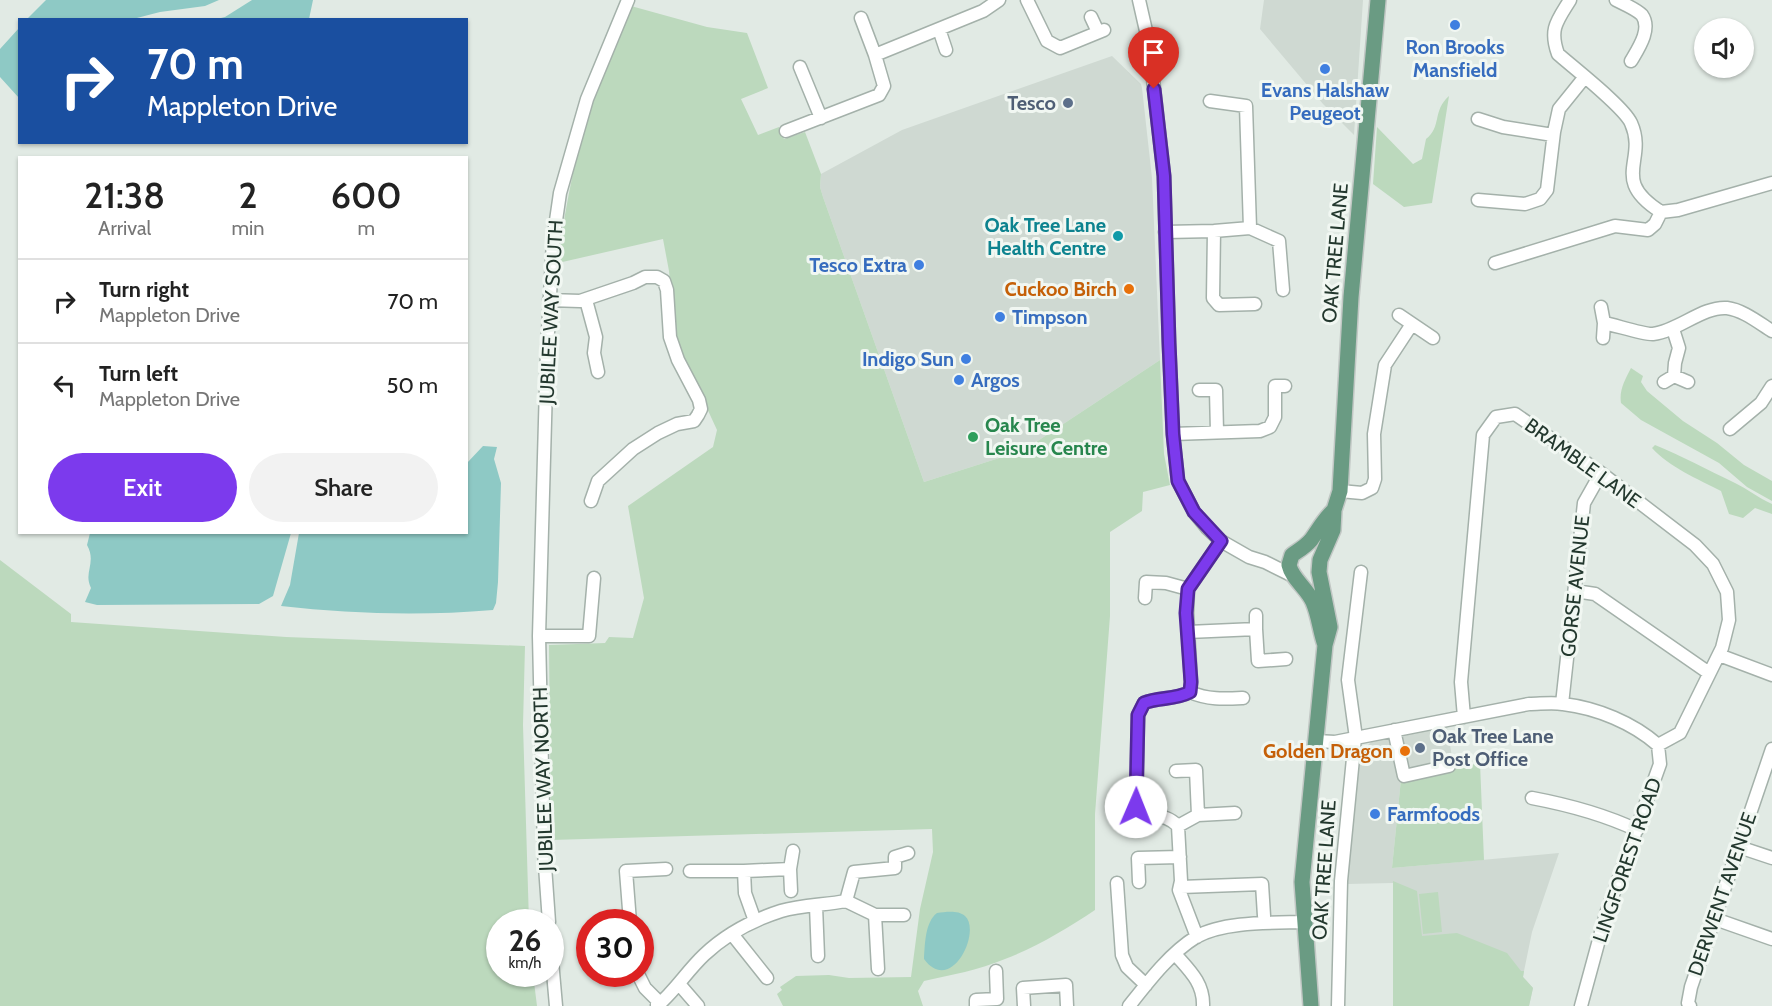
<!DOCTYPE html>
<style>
:root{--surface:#fff;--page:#f2f2f2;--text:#222;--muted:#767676;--line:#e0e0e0;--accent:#7c3aed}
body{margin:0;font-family:Cabin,sans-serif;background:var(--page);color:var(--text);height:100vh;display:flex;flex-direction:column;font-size:22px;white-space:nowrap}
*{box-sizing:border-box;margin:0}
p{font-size:20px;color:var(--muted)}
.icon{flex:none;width:33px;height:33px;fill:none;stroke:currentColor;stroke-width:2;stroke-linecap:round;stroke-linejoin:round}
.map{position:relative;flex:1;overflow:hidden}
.drawer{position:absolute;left:18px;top:156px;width:450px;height:378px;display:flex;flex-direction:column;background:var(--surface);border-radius:0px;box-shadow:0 2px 4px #0004}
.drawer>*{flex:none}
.banner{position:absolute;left:18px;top:18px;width:450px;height:126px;border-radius:0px;box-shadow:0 2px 4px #0004;background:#1a4fa0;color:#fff;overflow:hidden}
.fabs{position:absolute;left:1694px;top:18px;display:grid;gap:12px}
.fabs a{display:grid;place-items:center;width:60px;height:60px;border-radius:50%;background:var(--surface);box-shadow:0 2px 4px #0004;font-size:30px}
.speed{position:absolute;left:486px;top:909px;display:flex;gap:12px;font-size:30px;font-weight:700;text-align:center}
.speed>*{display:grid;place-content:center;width:78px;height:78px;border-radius:50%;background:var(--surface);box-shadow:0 2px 4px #0004;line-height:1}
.speed small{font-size:15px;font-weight:400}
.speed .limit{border:9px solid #d22;background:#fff;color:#111}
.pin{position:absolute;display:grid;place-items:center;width:51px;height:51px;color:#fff;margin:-62px -26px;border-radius:50% 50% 50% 0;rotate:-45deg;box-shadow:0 0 6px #0007}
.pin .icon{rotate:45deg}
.me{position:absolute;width:66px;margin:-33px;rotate:1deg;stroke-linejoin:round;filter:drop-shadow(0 0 4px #0008)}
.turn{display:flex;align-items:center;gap:21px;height:126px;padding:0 30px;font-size:27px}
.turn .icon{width:78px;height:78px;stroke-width:2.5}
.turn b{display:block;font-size:42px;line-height:51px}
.eta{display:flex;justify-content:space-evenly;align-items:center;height:102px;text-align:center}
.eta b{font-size:36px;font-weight:600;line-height:42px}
.primary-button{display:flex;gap:12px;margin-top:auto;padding:12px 30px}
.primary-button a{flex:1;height:69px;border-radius:36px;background:var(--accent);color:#fff;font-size:24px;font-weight:600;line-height:69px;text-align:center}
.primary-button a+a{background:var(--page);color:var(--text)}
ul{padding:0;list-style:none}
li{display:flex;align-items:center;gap:18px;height:84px;padding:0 30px;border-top:2px solid var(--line)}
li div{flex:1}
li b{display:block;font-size:22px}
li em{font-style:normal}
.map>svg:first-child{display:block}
</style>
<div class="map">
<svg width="1772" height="1006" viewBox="0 0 1772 1006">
<rect width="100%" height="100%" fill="#e1eae4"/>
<path fill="#cfd9d2" d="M1264,0H1363L1354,135L1323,104L1260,29Z
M1112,56L1141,84L1142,88L1152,178L1160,360L1024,450L924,482L823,197L820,187L821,174L902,130Z
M1447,727L1454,769L1401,779L1392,868L1559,853L1532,932L1524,971L1523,977L1533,988L1529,1006H1393V883L1347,884L1359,754L1371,742Z"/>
<path fill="#bcd9bd" d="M631,6L707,27L747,33L768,88L741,99L758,135L779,127L784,139L805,132L821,174L820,187L823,197L924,482L1024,450L1160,360L1164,454L1170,485L1143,492L1142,511L1110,532V616L1095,814V910C1067,929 1036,947 1005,959C979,970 951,975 924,981L918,991L923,1006H783L777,994L782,990L780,987L796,976L829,975L849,978L911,977L920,909L933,852L932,829L551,840L549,645L605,643L609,637L633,638L644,598L628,506L713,447L717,430L675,339L669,271L663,239L558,263C565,207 576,150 594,96C605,66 619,36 631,6Z
M1449,96L1432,203L1404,207L1373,184L1377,127L1413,164L1422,159L1426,139C1442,127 1432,111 1449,96Z
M1631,368L1643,376L1641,382L1647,391L1683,421L1717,443L1744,465L1772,481V501L1747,487L1719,463L1641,420L1621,403C1619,390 1625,380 1631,368Z
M1655,445C1682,456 1708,470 1735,483C1748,489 1758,498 1772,504V514L1755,508L1743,518L1729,514L1721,491C1698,479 1669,467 1652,448Z
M0,560L71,614V622L286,637L525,646L523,725L529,922H500V974H533L537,1006H0Z
M1480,763L1484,860L1392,868L1401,779Z
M1393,881L1417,891L1422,936L1457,933L1507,953L1521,971H1524L1523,977L1533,988L1529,1006H1393Z
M1438,892L1442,932L1423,934L1419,894Z"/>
<path fill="#8ec9c5" d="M46,0H219L205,6L160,12L133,19H27Z
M252,0H313L309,19H217L225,17Z
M19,28V98L0,77V49Z
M483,446L497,447L494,459L501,483L498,582L496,603L493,610C422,616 351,614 281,606L290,585L299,533L466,532L467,463Z
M90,533V532L291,533L273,596L259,604L97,605L85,602L91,588C83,572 97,563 87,545Z
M937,913C946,912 958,910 965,916C982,931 951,996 924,959C925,944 925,922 937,913Z"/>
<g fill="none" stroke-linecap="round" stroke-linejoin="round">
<defs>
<path id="minor" d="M1027,0L1047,41L1060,48L1104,30
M1139,0L1149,44L1164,176L1169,343L1173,434L1178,481L1194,512L1207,528L1221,541L1249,557L1265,562L1293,576
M1570,0C1557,21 1549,29 1558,54C1574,68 1624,107 1631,123C1648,161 1609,179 1661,212
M1616,0C1624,4 1636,9 1642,15C1652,29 1638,49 1631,61
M1091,17L1098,32
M861,18L875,55
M939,29L946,50
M800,67L821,118
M1478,119L1503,127L1553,135
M786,131L879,95L884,86L875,55L983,11L999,0
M1478,200L1525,204L1540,199L1547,190L1554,132L1559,109L1584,78
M1250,228L1279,241L1283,290
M1214,231L1213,298L1219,305L1255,304
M1165,232L1214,231L1250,228L1246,106L1210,101
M1495,263L1615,226L1648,230L1655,224L1661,212L1678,210L1772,183
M549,300L580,301L633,283L645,277H657L664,281L667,290L670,337L678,360L699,400L701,409L698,415L694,421L677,424L658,433L633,449L598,481L591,501
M586,300L596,337L594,353L598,372
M1601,307L1604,323L1603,338
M1399,315L1433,338
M1604,323C1615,325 1645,335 1653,334C1678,331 1703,306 1727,308C1743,310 1759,323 1772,331
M1673,329L1679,348L1675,363L1674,376
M1664,382L1674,376L1688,382
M1199,390H1216L1217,432
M1730,429L1761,403L1772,386
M1173,434L1260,431L1270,427L1275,417V386H1285
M1340,491L1362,493L1372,488L1375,479L1374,434L1385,365L1412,324
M1575,591L1595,594L1709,673
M1145,598L1146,582L1166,583L1188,589
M1256,615V629
M1188,632L1256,629L1258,661L1286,659
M539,636H589L594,578
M1719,655L1772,675
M1190,692C1208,700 1224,699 1243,698
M1562,704L1584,503L1601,473
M1464,717L1461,682L1483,435L1496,417L1515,414L1601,473L1695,545L1713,564L1727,592L1729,620L1722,648L1680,733L1658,745
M1394,730L1404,776L1449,766
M1356,738L1348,680L1361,572
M1316,741L1335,742L1529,704C1540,704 1552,702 1563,704C1597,708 1633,723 1658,745L1660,764L1606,914L1581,1006
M1176,771L1196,770L1198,815
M1532,798C1569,805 1603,814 1637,830
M1178,826L1198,815L1235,813
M1739,847L1772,858
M690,871H744
M1139,882L1138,858L1180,857
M1117,883L1122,955L1127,967L1146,985
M1181,887L1262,884L1264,916
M791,891L790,869L793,851
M846,901L854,872L895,868V857L908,853
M846,901L875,915H904
M816,906L818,956
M875,915L878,969
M1715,919L1772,939
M755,921L745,893L744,871L790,869
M549,922L544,852L539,636L547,350L553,241L560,193L587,99L628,0
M630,922L626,871L666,869
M732,934L767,978
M1197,937L1179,890L1181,881L1178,826C1164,812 1154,819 1138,811L1136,807L1138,715L1144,703C1159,697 1175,700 1190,692L1191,682L1187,613L1188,589L1221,541
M550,938L556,1006
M1175,954C1189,970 1204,983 1203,1006
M638,974L645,988L657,1000V1006
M679,984L698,1006
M657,1006C675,991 687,971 704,955C725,935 753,920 781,911C801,905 825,905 846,901
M976,1006V1000L997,999L996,971
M1024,1006L1023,988L1066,985L1067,1006
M1129,1006C1148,982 1170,953 1196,937C1224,921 1273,923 1305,922
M1338,1006L1341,881L1355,738
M1690,1006L1688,1003L1691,987L1772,749"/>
<path id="major" d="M1325,645C1320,631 1319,616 1313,602C1307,588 1292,579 1289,565L1292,555C1299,550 1305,547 1311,540C1319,529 1324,519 1334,510
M1311,1006L1302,882L1325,645L1330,627L1319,572L1320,560L1333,530L1334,510L1340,491L1351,297L1378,0"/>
</defs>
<use href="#minor" stroke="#a4b1aa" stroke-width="15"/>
<use href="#major" stroke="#c1c7c4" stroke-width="18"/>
<use href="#minor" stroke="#fff" stroke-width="12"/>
<use href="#major" stroke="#6a9b83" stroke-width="15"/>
</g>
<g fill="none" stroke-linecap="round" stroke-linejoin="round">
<defs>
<path id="route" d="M1136,807L1138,715L1144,703C1159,697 1175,700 1190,692L1191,682L1186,613L1188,589L1221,541L1194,512L1178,481L1173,434L1169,343L1164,176L1154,89"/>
</defs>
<use href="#route" stroke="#51269a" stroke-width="15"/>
<use href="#route" stroke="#7c3aed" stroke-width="10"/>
</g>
<g fill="#3f7fe0" stroke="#f1f7f2" stroke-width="2">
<circle cx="1455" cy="25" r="6"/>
<circle cx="1325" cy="69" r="6"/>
<circle cx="919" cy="265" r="6"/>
<circle cx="1000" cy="317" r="6"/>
<circle cx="966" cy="359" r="6"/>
<circle cx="959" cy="380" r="6"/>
<circle cx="1375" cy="814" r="6"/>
</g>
<g fill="#5c6f8a" stroke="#f1f7f2" stroke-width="2">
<circle cx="1068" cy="103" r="6"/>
<circle cx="1420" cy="748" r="6"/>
</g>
<circle fill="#0f9aa8" stroke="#f1f7f2" stroke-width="2" cx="1118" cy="236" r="6"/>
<g fill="#e8710a" stroke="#f1f7f2" stroke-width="2">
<circle cx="1129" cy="289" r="6"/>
<circle cx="1405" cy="751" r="6"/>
</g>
<circle fill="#2e9e5b" stroke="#f1f7f2" stroke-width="2" cx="973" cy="437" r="6"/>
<g text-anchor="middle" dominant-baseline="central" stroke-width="6" stroke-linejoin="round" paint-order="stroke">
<g font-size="20" font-weight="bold" fill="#366cbe" stroke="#f1f7f2" text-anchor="start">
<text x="1455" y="47" text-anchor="middle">Ron Brooks<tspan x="1455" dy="23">Mansfield</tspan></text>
<text x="1325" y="90" text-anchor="middle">Evans Halshaw<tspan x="1325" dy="23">Peugeot</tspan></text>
<text x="907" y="265" text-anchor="end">Tesco Extra</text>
<text x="1012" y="317">Timpson</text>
<text x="954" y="359" text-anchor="end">Indigo Sun</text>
<text x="971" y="380">Argos</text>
<text x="1387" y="814">Farmfoods</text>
</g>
<g font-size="20" font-weight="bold" fill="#4e5e75" stroke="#f1f7f2" text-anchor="end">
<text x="1056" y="103">Tesco</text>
<text x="1432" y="736" text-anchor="start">Oak Tree Lane<tspan x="1432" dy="23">Post Office</tspan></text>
</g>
<g font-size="20" font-weight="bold" fill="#0d838f" stroke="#f1f7f2" text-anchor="end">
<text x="1106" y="225">Oak Tree Lane<tspan x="1106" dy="23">Health Centre</tspan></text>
</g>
<g font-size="20" fill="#23382e" stroke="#f1f7f2">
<text transform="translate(1335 253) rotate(-85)">OAK TREE LANE</text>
<text transform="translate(551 312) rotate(-87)">JUBILEE WAY SOUTH</text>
<text transform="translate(1583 463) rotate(36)">BRAMBLE LANE</text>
<text transform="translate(1575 586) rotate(-84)">GORSE AVENUE</text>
<text transform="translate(543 779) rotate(-92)">JUBILEE WAY NORTH</text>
<text transform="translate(1627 860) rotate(-71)">LINGFOREST ROAD</text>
<text transform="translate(1324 870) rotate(-86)">OAK TREE LANE</text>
<text transform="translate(1722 894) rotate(-71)">DERWENT AVENUE</text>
</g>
<g font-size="20" font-weight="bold" fill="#c56008" stroke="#f1f7f2" text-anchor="end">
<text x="1117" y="289">Cuckoo Birch</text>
<text x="1393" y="751">Golden Dragon</text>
</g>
<g font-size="20" font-weight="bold" fill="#27864d" stroke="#f1f7f2" text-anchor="start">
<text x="985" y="425">Oak Tree<tspan x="985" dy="23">Leisure Centre</tspan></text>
</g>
</g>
</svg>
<div class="fabs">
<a><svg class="icon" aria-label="sound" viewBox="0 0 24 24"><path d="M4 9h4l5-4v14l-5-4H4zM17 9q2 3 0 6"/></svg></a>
</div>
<div class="speed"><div>26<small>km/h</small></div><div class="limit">30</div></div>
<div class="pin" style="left:1154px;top:89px;background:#d93025"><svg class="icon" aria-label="arrive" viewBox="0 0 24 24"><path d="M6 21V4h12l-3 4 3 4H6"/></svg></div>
<svg class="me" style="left:1136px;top:807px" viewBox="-20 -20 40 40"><circle r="19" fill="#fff"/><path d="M0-13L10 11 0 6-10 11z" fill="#7c3aed"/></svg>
<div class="banner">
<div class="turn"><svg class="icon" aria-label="right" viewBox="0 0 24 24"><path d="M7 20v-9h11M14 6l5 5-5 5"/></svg><div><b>70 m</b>Mappleton Drive</div></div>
</div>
<section class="drawer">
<div class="eta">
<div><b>21:38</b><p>Arrival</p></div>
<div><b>2</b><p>min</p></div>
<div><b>600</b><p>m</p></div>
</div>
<ul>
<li><svg class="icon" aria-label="right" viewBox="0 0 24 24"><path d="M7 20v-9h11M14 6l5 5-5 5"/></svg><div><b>Turn right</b><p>Mappleton Drive</p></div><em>70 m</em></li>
<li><svg class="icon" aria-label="left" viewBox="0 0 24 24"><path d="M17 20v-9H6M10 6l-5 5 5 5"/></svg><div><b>Turn left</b><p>Mappleton Drive</p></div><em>50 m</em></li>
</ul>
<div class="primary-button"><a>Exit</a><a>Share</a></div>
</section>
</div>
